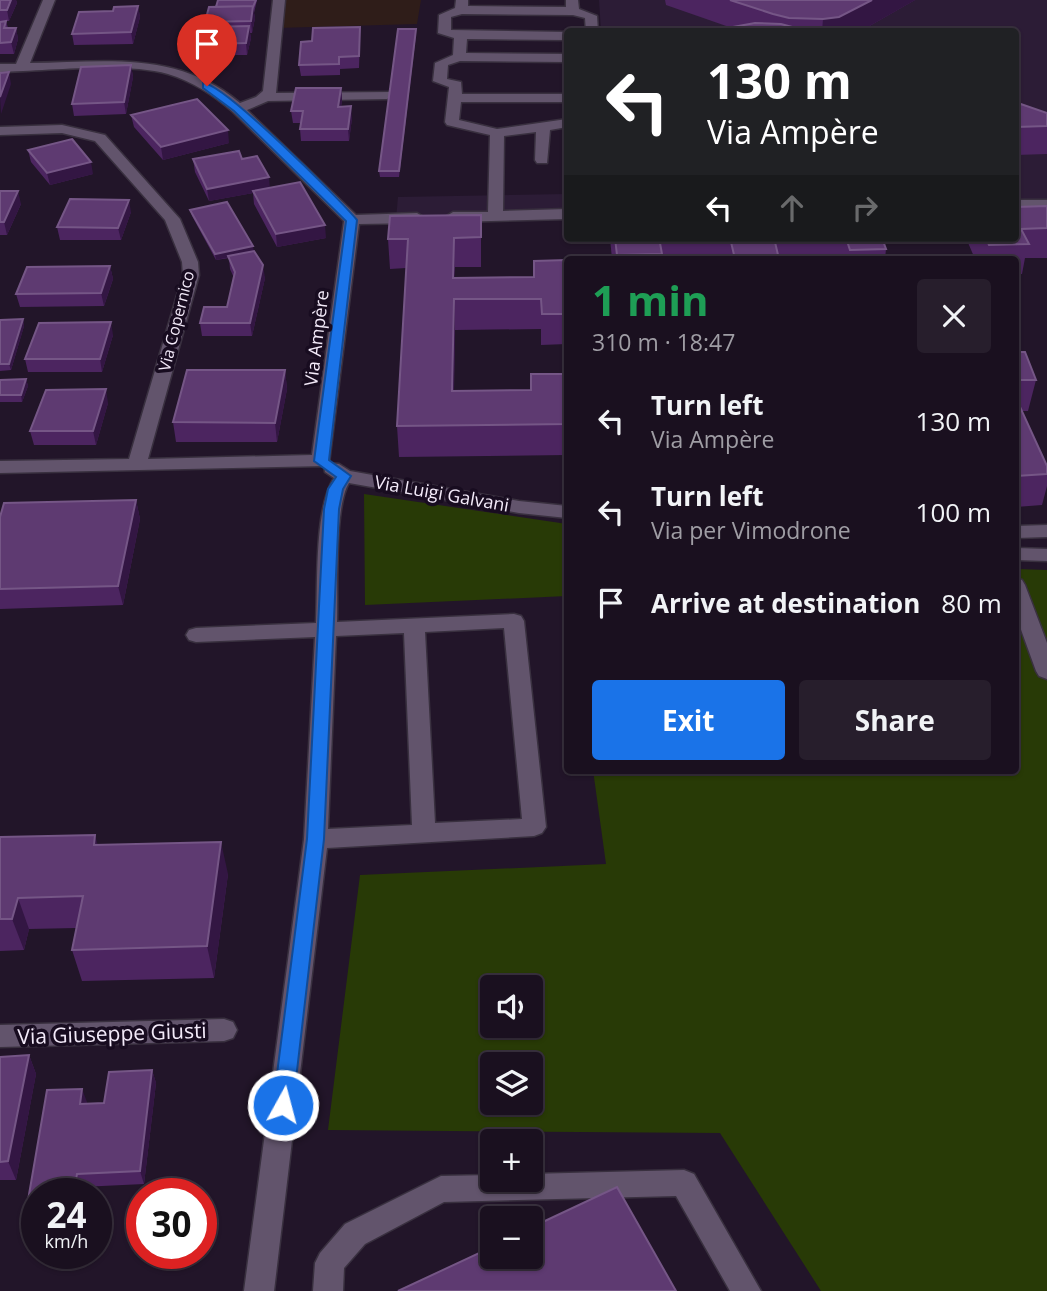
<!DOCTYPE html>
<meta charset="utf-8">
<style>
:root{--surface:#1a101f;--page:#271e2c;--text:#f1f3f6;--muted:#9f9da4;--line:#38303d;--accent:#1a73e8}
body{margin:0;font-family:"Open Sans",sans-serif;background:var(--page);color:var(--text);height:100vh;display:flex;flex-direction:column;font-size:26px;white-space:nowrap}
*{box-sizing:border-box;margin:0}
p{font-size:23px;color:var(--muted)}
.icon{flex:none;width:38px;height:38px;fill:none;stroke:currentColor;stroke-width:2;stroke-linecap:round;stroke-linejoin:round}
.map{position:relative;flex:1;overflow:hidden}
.side{position:absolute;left:564px;top:256px;width:455px;height:518px;display:flex;flex-direction:column;background:var(--surface);border-radius:7px;box-shadow:0 2px 5px #0004,0 0 0 2px var(--line)}
.side>*{flex:none}
.top-card{position:absolute;left:564px;top:28px;width:455px;height:214px;border-radius:7px;box-shadow:0 2px 5px #0004,0 0 0 2px var(--line);background:#202124;color:#fff;overflow:hidden}
.buttons{position:absolute;left:480px;top:975px;display:grid;gap:14px}
.buttons a{display:grid;place-items:center;width:63px;height:63px;border-radius:7px;background:var(--surface);box-shadow:0 2px 5px #0004,0 0 0 2px var(--line);font-size:35px}
.speed{position:absolute;left:21px;top:1178px;display:flex;gap:14px;font-size:35px;font-weight:700;text-align:center}
.speed>*{display:grid;place-content:center;width:91px;height:91px;border-radius:50%;background:var(--surface);box-shadow:0 2px 5px #0004,0 0 0 2px var(--line);line-height:1}
.speed small{font-size:18px;font-weight:400}
.speed .limit{border:10px solid #d22;background:#fff;color:#111}
.pin{position:absolute;display:grid;place-items:center;width:60px;height:60px;color:#fff;margin:-72px -30px;border-radius:50% 50% 50% 0;rotate:-45deg;box-shadow:0 0 7px #0007}
.pin .icon{rotate:45deg}
.me{position:absolute;width:77px;margin:-38px;rotate:7deg;stroke-linejoin:round;filter:drop-shadow(0 0 5px #0008)}
.turn{display:flex;align-items:center;gap:24px;height:147px;padding:0 28px;font-size:32px}
.turn .icon{width:91px;height:91px;stroke-width:2.5}
.turn b{display:block;font-size:49px;line-height:60px}
.lanes{display:flex;align-items:center;height:66px;padding:0 28px;background:#0003;justify-content:center;gap:35px;direction:ltr}
.lanes .off{opacity:.35}
.round{display:grid;place-items:center;flex:none;width:74px;height:74px;border-radius:7px;background:var(--page)}
.headline{display:flex;align-items:center;justify-content:space-between;height:119px;padding:0 28px}
h1{font-size:42px;font-weight:700;line-height:52px;color:#1e9e55}
.action{display:flex;gap:14px;margin-top:auto;padding:14px 28px}
.action a{flex:1;height:80px;border-radius:7px;background:var(--accent);color:#fff;font-size:28px;font-weight:700;line-height:80px;text-align:center}
.action a+a{background:var(--page);color:var(--text)}
ul{padding:0;list-style:none}
li{display:flex;align-items:center;gap:21px;height:91px;padding:0 28px}
li div{flex:1}
li b{display:block;font-size:26px}
li em{font-style:normal}
.map>svg:first-child{display:block}
</style>
<div class="map">
<svg width="1047" height="1291" viewBox="0 0 1047 1291">
<rect width="100%" height="100%" fill="#221529"/>
<path fill="#2c1c36" d="M599,0H1047V205H1015V32L601,31Z
M567,194V214L396,219L398,197Z"/>
<path fill="#2f1d19" d="M279,0H421L417,24L276,28Z"/>
<path fill="#283a06" fill-rule="evenodd" d="M364,494L567,524V596L365,605Z
M1015,569L1047,570V1291H821L720,1133L328,1130L360,875L606,864L593,770H1015ZM492,987H530V1026H492ZM492,1064H530V1102H492Z"/>
<g fill="none" stroke-linecap="round" stroke-linejoin="round">
<defs>
<path id="minor" d="M43,0H55L30,63C105,62 178,50 240,103L256,97L263,91L273,0H285L276,93L392,92L394,95L387,99L268,101L247,110L356,215L417,213L425,218L417,223L359,224L329,463L339,464L350,471L519,501L567,506V518L519,513L349,483C334,507 338,590 337,622L514,614L521,616L524,621L546,827L542,833L534,836L327,848L274,1291H244L304,839L315,637L196,642L189,640L186,635L189,630L196,628L316,623C318,584 314,509 334,478L325,472L324,466L0,473V461L129,459L183,275L182,262L165,220L95,141L62,133L0,135V127L62,125L105,135L180,219L198,262L199,275L148,459L312,455L344,221L233,112C215,96 192,81 168,74C125,62 46,71 0,72V64H16ZM504,628L522,819L435,823L425,632ZM404,633L412,825L328,829L336,636Z
M456,0H468V6L566,7V0H578L579,9L597,16L598,32H586L585,18L573,15L462,14L451,17V30L567,32V40L467,39L466,53L567,54V62L460,61L448,65L447,79L461,82L462,94H567V102H461L459,120L497,129L567,119V127L550,130L547,163H537L535,160L536,132L504,136L503,211L567,209V219L453,222L445,217L453,212H488L490,135L447,125L445,122L449,87L433,81L435,63L453,55L454,38L438,33L439,15L455,8Z
M1015,200H1047V210H1015Z
M1047,525V537L1015,538V526Z
M1015,548L1047,549V561L1015,560Z
M1015,578L1022,580L1025,585L1047,643V679L1039,676L1036,671L1015,613Z
M224,1019L233,1022L237,1030L233,1038L224,1041L0,1047V1025Z
M684,1170L694,1174L761,1291H730L676,1196L444,1202L365,1244L344,1268L343,1291H313L315,1263L320,1253L345,1224L441,1176L492,1175V1180H530V1174Z"/>
</defs>
<use href="#minor" stroke="#39303f" stroke-width="3"/>
<use href="#minor" fill="#62546c" fill-rule="evenodd"/>
</g>
<path fill="#4c2560" d="M0,0H16L17,3L9,21H0Z
M218,0H257L254,13L255,18L252,33H250L251,38L247,55H208L206,44L209,33H207L205,22L216,7Z
M665,0H915L859,32H724L732,28L666,5Z
M138,6L140,17L133,44L74,45L72,34L113,11Z
M6,21L8,28H16L18,39L14,54H0V22Z
M416,29V35L399,177H380L379,171Z
M360,39L359,68L340,69V75L301,76L299,65Z
M131,65L133,77L126,114L74,116L72,104Z
M341,88L342,100L341,107L352,118L349,141H301L300,129L301,123H293L291,111Z
M1015,102L1047,113V154L1015,155Z
M131,115L229,143L163,160L134,127Z
M28,150L93,174L50,185L31,162Z
M193,159H242L270,188L326,238L277,247L254,204L253,193L209,201L195,172Z
M0,191L21,204L7,235H0Z
M1047,206V258H1025L1022,274H1015V259H975L966,238H1015V207Z
M190,210L253,252L265,278L252,336H202L200,323L227,307L234,278L230,269L229,258L216,260L192,216Z
M131,212L121,240H60L57,227Z
M481,215V267H455L454,278L534,277V261L567,260V344L541,345V329L455,330L454,391L531,390L567,374V455L399,457L397,426L406,268L390,269L388,239Z
M610,238H882L886,249L885,259H612Z
M110,266L113,279L104,306L20,307L16,294Z
M23,319L24,326L11,370L0,371V320Z
M113,335L102,372H28L25,359Z
M1015,352L1036,380L1028,411H1022L1047,466V486L1042,505L1015,507Z
M285,370L287,389L277,442H176L173,422Z
M26,379L28,386L22,402H0V380Z
M108,403L96,445H34L30,431Z
M136,500L140,519L123,605L0,609V517Z
M0,837L98,845L228,874L214,978L82,981L72,950L76,928L29,929L24,950L0,951Z
M29,1055L36,1074L16,1180H0V1057Z
M152,1070L156,1083L144,1184L81,1187L80,1194H37V1224H31L26,1212L87,1102V1103H104Z"/>
<path fill="#331643" d="M11,0H16L17,3L9,21L7,10Z
M872,0H915L859,32H822L823,19Z
M138,6L140,17L133,44L131,32Z
M253,6L255,18L252,33L251,21Z
M249,26L251,38L247,55L246,43Z
M16,28L18,39L14,54L11,42Z
M416,29V35L399,177V171Z
M131,65L133,77L126,114L124,102Z
M9,72L11,84L1,114L0,97Z
M341,88L342,100L339,119L338,107Z
M351,106L352,118L349,141L348,129Z
M228,130L229,143L163,160L161,147Z
M91,162L93,174L50,185L47,173Z
M269,177L270,190L209,201L207,189Z
M18,191L21,204L7,235L4,222Z
M129,200L131,212L121,240L118,228Z
M325,225L326,238L277,247L276,234Z
M454,238L455,330L453,422L452,391Z
M253,246L254,252L216,260L215,254Z
M263,265L265,278L252,336L250,323Z
M110,266L113,279L104,306L101,293Z
M23,319L24,326L11,370L9,364Z
M111,322L113,335L102,372L100,359Z
M285,370L287,389L277,442L275,423Z
M26,379L28,386L22,402L21,395Z
M106,389L108,403L96,445L93,431Z
M136,500L140,519L123,605L118,586Z
M95,835L104,867L94,845Z
M221,842L228,874L214,978L207,946Z
M18,898L29,929L24,950L12,919Z
M29,1055L36,1074L16,1180L8,1161Z
M152,1070L156,1083L144,1184L140,1171Z
M82,1089L87,1102L85,1117L80,1104Z
M77,1174L81,1187L80,1194H74Z"/>
<path fill="#5e3a71" stroke="#755686" stroke-width="2" d="M0,0H11L7,10H0Z
M218,0H256L253,7V6L216,7Z
M730,0H872L839,17L823,19L789,18L773,14Z
M138,6L131,32L72,34L79,12L113,11L114,7Z
M253,6L251,21L205,22L209,7Z
M6,21L4,28H16L11,42L0,43V22Z
M755,23L781,24L811,32H724L733,27Z
M249,26L246,43L206,44L210,27Z
M360,27L359,56L339,57V64L299,65L301,42L312,41L313,28Z
M398,29H416L399,171H379Z
M131,65L124,102L72,104L81,67Z
M9,72L0,97V73Z
M296,88H341L338,107L351,106L348,129H300L303,111H291Z
M197,99L228,130L161,147L131,115Z
M1015,102L1047,113V126L1015,127Z
M72,139L91,162L47,173L28,150Z
M239,151L242,159L257,156L269,177L207,189L193,159Z
M300,182L325,225L276,234L253,191Z
M0,191H18L4,222H0Z
M70,199L129,200L118,228L57,227Z
M227,202L253,246L215,254L190,210Z
M1047,206V228L1021,229L1029,244L989,245L986,238H1015V207Z
M481,215V237L454,238L453,278L534,277V261L567,260V314H542L541,299H454L452,391L531,390V374H567V424L397,426L408,239H388L390,216Z
M615,238H775H774L779,259H735L731,242L660,243L662,254L617,255Z
M846,238H882L886,249L850,250Z
M254,251L263,265L250,323H200L204,307H227L235,272L228,256Z
M110,266L101,293L16,294L27,267Z
M23,319L9,364H0V320Z
M111,322L100,359H25L39,323Z
M1015,352H1025L1036,380H1015Z
M187,370H285L275,423L173,422Z
M26,379L21,395H0V380Z
M106,389L93,431H30L46,390Z
M1015,396L1047,466V474L1015,476Z
M136,500L118,586L0,589V517L4,503Z
M95,835L94,845L221,842L207,946L72,950L83,896L18,898L12,919H0V837Z
M29,1055L8,1161L0,1162V1057Z
M152,1070L140,1171L77,1174L74,1194H37V1211L26,1212L47,1090L82,1089L80,1104L104,1103L109,1072Z
M617,1187L676,1291H398L492,1247V1256H530V1228Z"/>
<path fill="#1a73e8" stroke="#114b97" stroke-width="2" d="M203,83C222,82 340,199 357,220L329,460L351,476L343,489L339,509L324,839L293,1105L290,1112L283,1114L276,1112L273,1105L307,839L324,509L328,489L336,477L314,461L346,221L234,111L203,88Z"/>
<g text-anchor="middle" dominant-baseline="central" stroke-width="7" stroke-linejoin="round" paint-order="stroke">
<g font-size="16" fill="#f3eaf9" stroke="#180c20">
<text transform="translate(176 321) rotate(-76)">Via Copernico</text>
</g>
<g font-size="18" fill="#f3eaf9" stroke="#180c20">
<text transform="translate(316 338) rotate(-83)">Via Ampère</text>
<text transform="translate(442 493) rotate(10)">Via Luigi Galvani</text>
</g>
<g font-size="21" fill="#f3eaf9" stroke="#180c20">
<text transform="translate(112 1033) rotate(-2)">Via Giuseppe Giusti</text>
</g>
</g>
</svg>
<div class="buttons">
<a><svg class="icon" aria-label="sound" viewBox="0 0 24 24"><path d="M4 9h4l5-4v14l-5-4H4zM17 9q2 3 0 6"/></svg></a>
<a><svg class="icon" aria-label="layers" viewBox="0 0 24 24"><path d="M12 4l9 5-9 5-9-5zM3 14l9 5 9-5"/></svg></a>
<a>+</a>
<a>−</a>
</div>
<div class="speed"><div>24<small>km/h</small></div><div class="limit">30</div></div>
<div class="pin" style="left:207px;top:86px;background:#d93025"><svg class="icon" aria-label="arrive" viewBox="0 0 24 24"><path d="M6 21V4h12l-3 4 3 4H6"/></svg></div>
<svg class="me" style="left:283px;top:1105px" viewBox="-20 -20 40 40"><circle r="17" fill="#1a73e8" stroke="#fff" stroke-width="3"/><path d="M0-11L8 9 0 5-8 9z" fill="#fff"/></svg>
<div class="top-card">
<div class="turn"><svg class="icon" aria-label="left" viewBox="0 0 24 24"><path d="M17 20v-9H6M10 6l-5 5 5 5"/></svg><div><b>130 m</b>Via Ampère</div></div>
<div class="lanes"><svg class="icon" aria-label="left" viewBox="0 0 24 24"><path d="M17 20v-9H6M10 6l-5 5 5 5"/></svg><svg class="icon off" aria-label="ahead" viewBox="0 0 24 24"><path d="M12 20V5M6 11l6-6 6 6"/></svg><svg class="icon off" aria-label="right" viewBox="0 0 24 24"><path d="M7 20v-9h11M14 6l5 5-5 5"/></svg></div>
</div>
<section class="side">
<div class="headline"><div><h1>1 min</h1><p>310 m · 18:47</p></div><a class="round"><svg class="icon" aria-label="close" viewBox="0 0 24 24"><path d="M6 6l12 12M18 6L6 18"/></svg></a></div>
<ul>
<li><svg class="icon" aria-label="left" viewBox="0 0 24 24"><path d="M17 20v-9H6M10 6l-5 5 5 5"/></svg><div><b>Turn left</b><p>Via Ampère</p></div><em>130 m</em></li>
<li><svg class="icon" aria-label="left" viewBox="0 0 24 24"><path d="M17 20v-9H6M10 6l-5 5 5 5"/></svg><div><b>Turn left</b><p>Via per Vimodrone</p></div><em>100 m</em></li>
<li><svg class="icon" aria-label="arrive" viewBox="0 0 24 24"><path d="M6 21V4h12l-3 4 3 4H6"/></svg><div><b>Arrive at destination</b></div><em>80 m</em></li>
</ul>
<div class="action"><a>Exit</a><a>Share</a></div>
</section>
</div>
